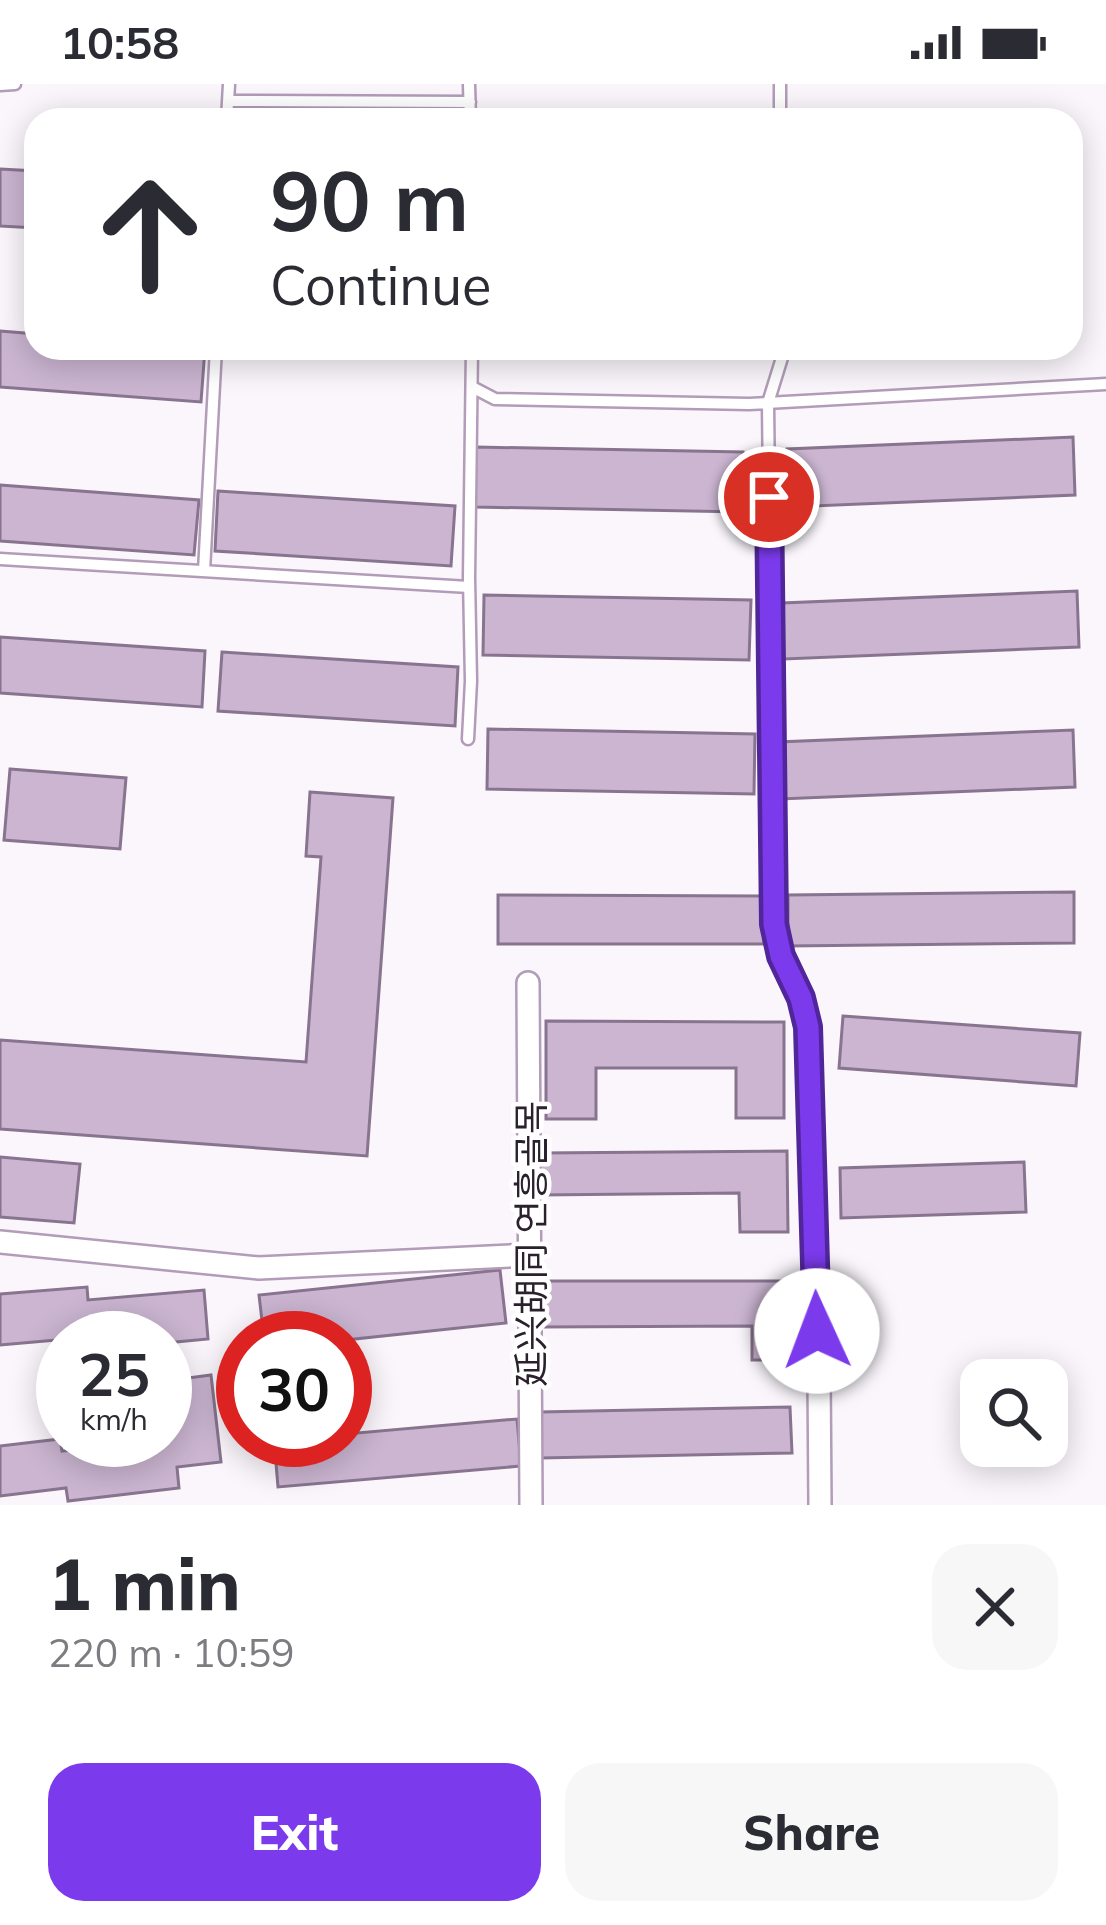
<!DOCTYPE html>
<meta charset="utf-8">
<style>
:root{--surface:#fff;--page:#f7f7f7;--text:#2b2b33;--muted:#7c7c81;--accent:#7c3aed}
body{margin:0;font-family:Mulish,"Noto Sans SC","Noto Sans KR",sans-serif;background:var(--page);color:var(--text);height:100vh;display:flex;flex-direction:column;font-size:45px;white-space:nowrap}
*{box-sizing:border-box;margin:0}
p{font-size:39px;color:var(--muted)}
.icon{flex:none;width:66px;height:66px;fill:none;stroke:currentColor;stroke-width:2;stroke-linecap:round;stroke-linejoin:round}
.map{position:relative;height:1421px;overflow:hidden}
.panel{display:flex;flex-direction:column;background:var(--surface);flex:1}
.panel>*{flex:none}
.banner{position:absolute;left:24px;top:24px;width:1059px;height:252px;border-radius:36px;box-shadow:0 6px 30px #0003;background:#fff;color:var(--text);overflow:hidden}
.buttons{position:absolute;left:960px;top:1275px;display:grid;gap:24px}
.buttons a{display:grid;place-items:center;width:108px;height:108px;border-radius:24px;background:var(--surface);box-shadow:0 6px 30px #0003;font-size:60px}
.speed{position:absolute;left:36px;top:1227px;display:flex;gap:24px;font-size:60px;font-weight:700;text-align:center}
.speed>*{display:grid;place-content:center;width:156px;height:156px;border-radius:50%;background:var(--surface);box-shadow:0 6px 30px #0003;line-height:1}
.speed small{font-size:30px;font-weight:400}
.speed .limit{border:18px solid #d22;background:#fff;color:#111}
.pin{position:absolute;display:grid;place-items:center;width:102px;height:102px;color:#fff;margin:-51px;border:6px solid #fff;border-radius:50%;box-shadow:0 3px 12px #0007}
.me{position:absolute;width:132px;margin:-66px;rotate:358deg;stroke-linejoin:round;filter:drop-shadow(0 0 9px #0008)}
.turn{display:flex;align-items:center;gap:42px;height:252px;padding:0 48px;font-size:54px}
.turn .icon{width:156px;height:156px;stroke-width:2.5}
.turn b{display:block;font-size:84px;line-height:102px}
.round{display:grid;place-items:center;flex:none;width:126px;height:126px;border-radius:36px;background:var(--page)}
.overview{display:flex;align-items:center;justify-content:space-between;height:204px;padding:0 48px}
h1{font-size:72px;font-weight:800;line-height:90px}
.action{display:flex;gap:24px;margin-top:auto;padding:24px 48px}
.action a{flex:1;height:138px;border-radius:36px;background:var(--accent);color:#fff;font-size:48px;font-weight:800;line-height:138px;text-align:center}
.action a+a{background:var(--page);color:var(--text)}
.status{display:flex;justify-content:space-between;align-items:center;height:84px;padding:0 60px;background:var(--surface);direction:ltr}
.status svg{height:33px;fill:currentColor}
.map>svg:first-child{display:block}
</style>
<div class="status"><b>10:58</b><svg viewBox="0 0 49 12"><path d="M0 12V9h3v3zM5 12V6h3v6zM10 12V3h3v9zM15 12V0h3v12zM26 1h20v11H26zM47 4h2v5h-2z"/></svg></div>
<div class="map">
<svg width="1106" height="1421" viewBox="0 0 1106 1421">
<rect width="100%" height="100%" fill="#faf6fc"/>
<path fill="#cbb5d1" stroke="#88748f" stroke-width="3" d="M0,85L36,87V144L0,142Z
M0,247L36,250V264H205L201,318L0,303Z
M1073,353L1075,411L789,423L787,365Z
M476,363L743,368L742,428L475,423Z
M0,401L199,416L194,471L0,457Z
M218,407L455,422L451,482L215,467Z
M1077,507L1079,563L784,575L782,519Z
M484,511L751,516L749,576L483,571Z
M0,553L205,567L202,623L0,609Z
M222,568L458,583L455,642L218,627Z
M488,645L755,650L754,710L487,705Z
M1073,646L1075,703L780,715L778,658Z
M10,685L126,694L120,765L4,756Z
M310,708L393,714L367,1072L0,1045V956L306,978L321,773L306,772Z
M1074,808V859L788,862V811Z
M498,811L764,812V860H498Z
M843,932L1080,949L1076,1002L839,984Z
M546,937L784,938V1034H736V984H596V1035H546Z
M787,1067L788,1148H740L739,1109L539,1111V1069Z
M0,1073L80,1080L74,1139L0,1133Z
M1024,1078L1026,1128L841,1134L840,1084Z
M500,1186L506,1239L345,1256V1254H264L259,1211Z
M540,1197H790V1276H752V1242L541,1243Z
M87,1203L88,1216L204,1206L208,1255L165,1259V1254L91,1253L0,1261V1210Z
M211,1291L221,1378L177,1383L179,1404L68,1417L66,1404L0,1412V1362L60,1355L62,1367L165,1356V1297Z
M790,1323L792,1369L541,1374L540,1328Z
M517,1335L521,1382L278,1403L274,1356H345V1350Z"/>
<g fill="none" stroke-linecap="round" stroke-linejoin="round">
<defs>
<path id="lane" d="M469,0L470,36
M780,0V36
M0,1L15,0
M228,17L470,18
M227,36L229,0
M785,264L768,319L774,840L780,871L792,895
M472,303L495,315L749,320L1106,300
M0,475L469,503
M204,487L216,264
M468,655L471,597L469,494L472,264"/>
<path id="street" d="M792,895L801,914L808,943L819,1290L820,1421
M528,899L531,1421
M0,1158L259,1184L530,1171"/>
</defs>
<use href="#lane" stroke="#b29cb8" stroke-width="15"/>
<use href="#street" stroke="#b29cb8" stroke-width="26"/>
<use href="#lane" stroke="#fff" stroke-width="10"/>
<use href="#street" stroke="#fff" stroke-width="21"/>
</g>
<g fill="none" stroke-linecap="round" stroke-linejoin="round">
<defs>
<path id="route" d="M769,413L774,840L781,872L801,914L808,943L817,1247"/>
</defs>
<use href="#route" stroke="#51269a" stroke-width="30"/>
<use href="#route" stroke="#7c3aed" stroke-width="21"/>
</g>
<g text-anchor="middle" dominant-baseline="central" stroke-width="9" stroke-linejoin="round" paint-order="stroke">
<g font-size="36" fill="#2a212c" stroke="#fff">
<text transform="translate(530 1160) rotate(-90)">延兴胡同 연흥골목</text>
</g>
</g>
</svg>
<div class="buttons">
<a><svg class="icon" aria-label="search" viewBox="0 0 24 24"><circle cx="10" cy="10" r="6"/><path d="M15 15l6 6"/></svg></a>
</div>
<div class="speed"><div>25<small>km/h</small></div><div class="limit">30</div></div>
<div class="pin" style="left:769px;top:413px;background:#d93025"><svg class="icon" aria-label="arrive" viewBox="0 0 24 24"><path d="M6 21V4h12l-3 4 3 4H6"/></svg></div>
<svg class="me" style="left:817px;top:1247px" viewBox="-20 -20 40 40"><circle r="19" fill="#fff"/><path d="M0-13L10 11 0 6-10 11z" fill="#7c3aed"/></svg>
<div class="banner">
<div class="turn"><svg class="icon" aria-label="ahead" viewBox="0 0 24 24"><path d="M12 20V5M6 11l6-6 6 6"/></svg><div><b>90 m</b>Continue</div></div>
</div>
</div>
<section class="panel">
<div class="overview"><div><h1>1 min</h1><p>220 m · 10:59</p></div><a class="round"><svg class="icon" aria-label="close" viewBox="0 0 24 24"><path d="M6 6l12 12M18 6L6 18"/></svg></a></div>
<div class="action"><a>Exit</a><a>Share</a></div>
</section>
